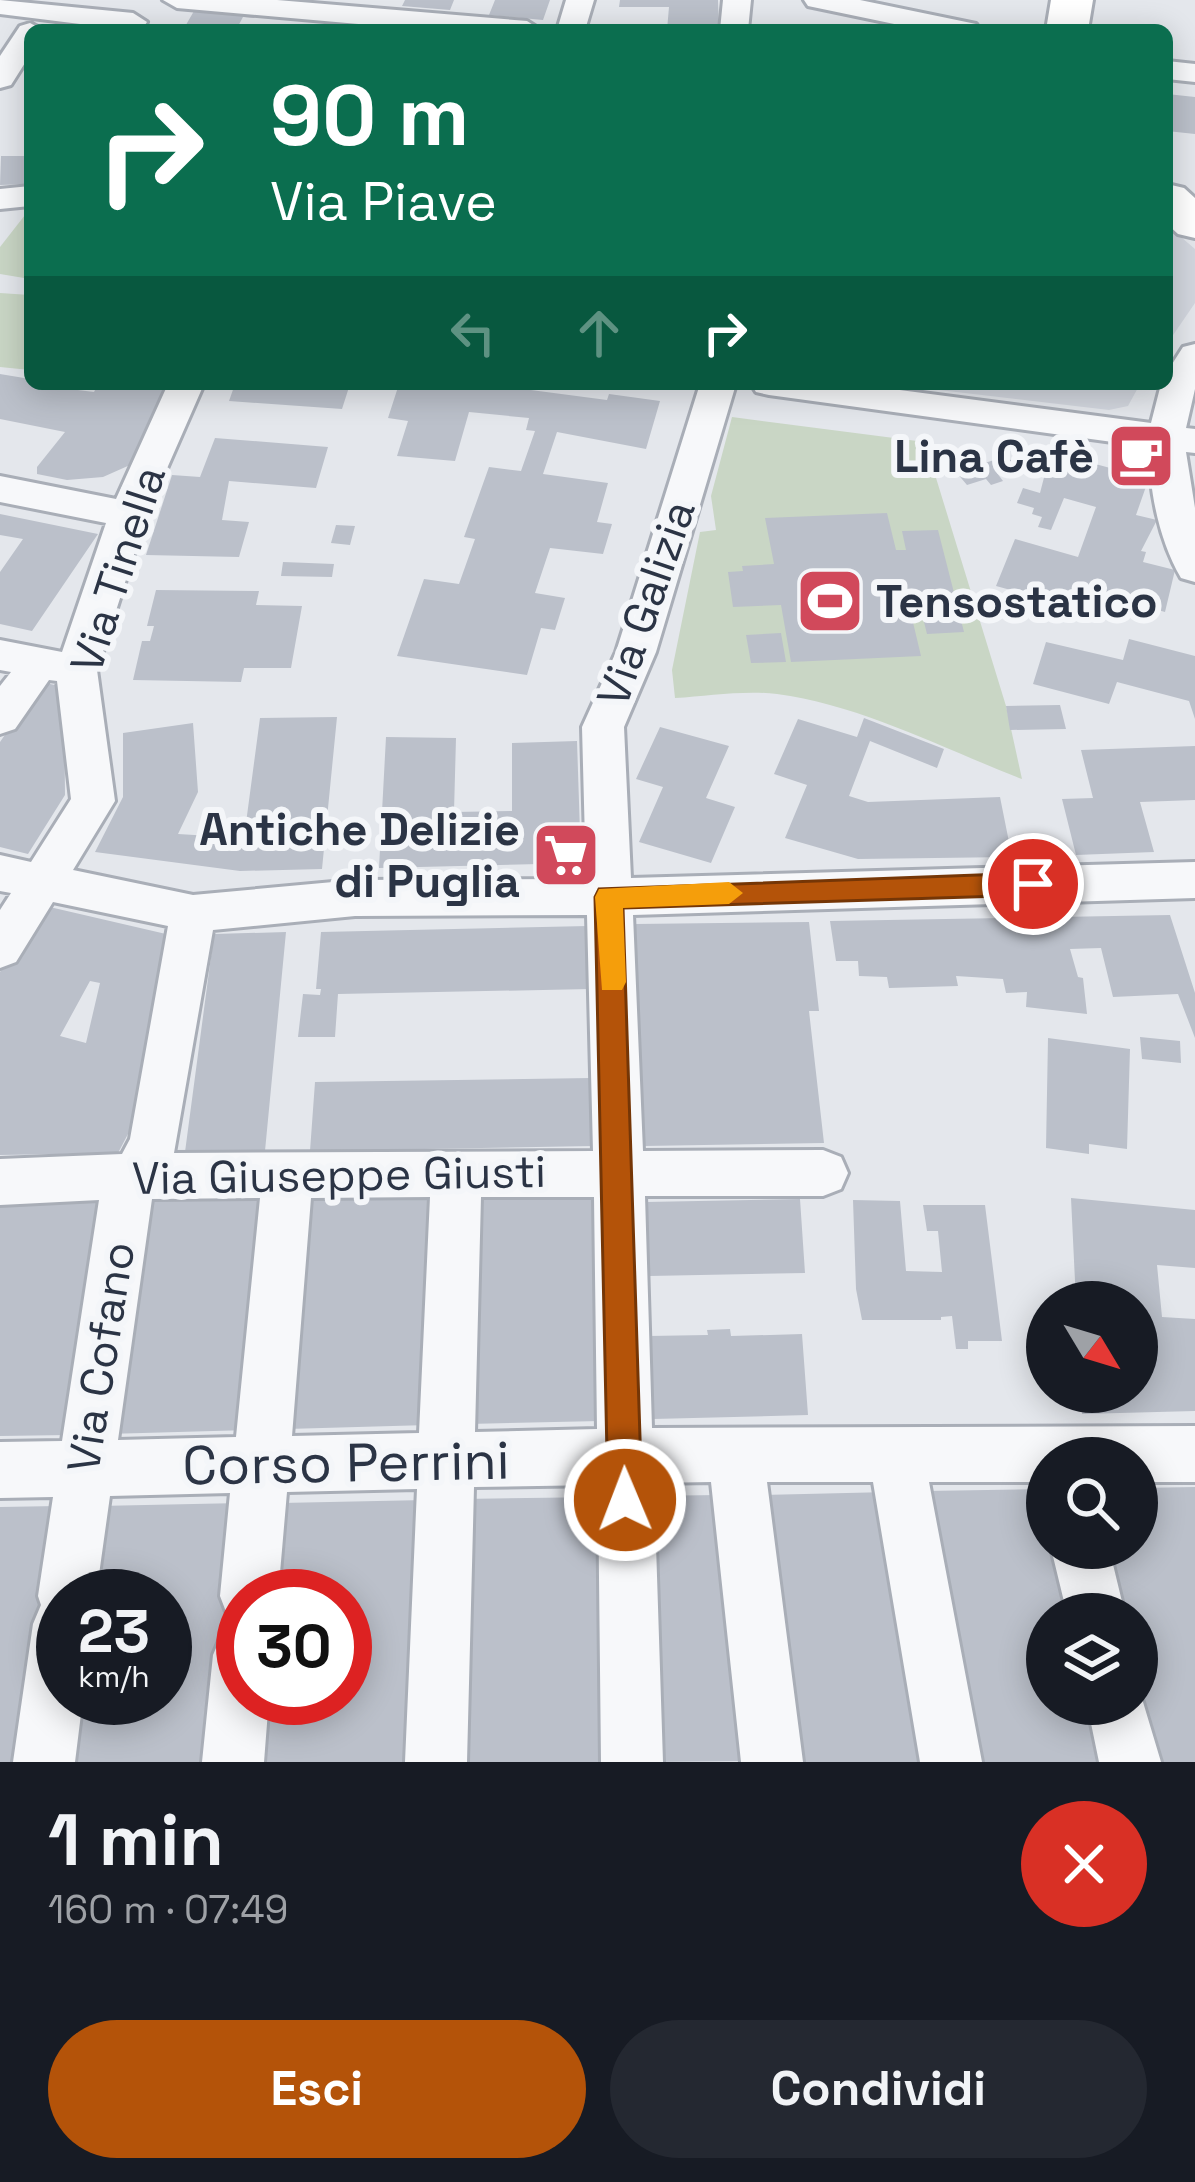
<!DOCTYPE html>
<html lang="it">
<meta charset="utf-8">
<style>
:root{--surface:#171b24;--page:#242831;--text:#f1f3f6;--muted:#9ea1a6;--accent:#b45309}
body{margin:0;font-family:"Space Grotesk",sans-serif;background:var(--page);color:var(--text);height:100vh;display:flex;flex-direction:column;font-size:45px;white-space:nowrap}
*{box-sizing:border-box;margin:0}
p{font-size:39px;color:var(--muted)}
.icon{flex:none;width:66px;height:66px;fill:none;stroke:currentColor;stroke-width:2;stroke-linecap:round;stroke-linejoin:round}
.map{position:relative;height:1762px;overflow:hidden}
.drawer{display:flex;flex-direction:column;background:var(--surface);flex:1}
.drawer>*{flex:none}
.top-card{position:absolute;left:24px;top:24px;width:1149px;height:366px;border-radius:18px;box-shadow:0 6px 30px #0003;background:#0b6e4f;color:#fff;overflow:hidden}
.needle{width:78px;rotate:128deg}
.controls{position:absolute;left:1026px;top:1281px;display:grid;gap:24px}
.controls a{display:grid;place-items:center;width:132px;height:132px;border-radius:50%;background:var(--surface);box-shadow:0 6px 30px #0003;font-size:60px}
.speed{position:absolute;left:36px;top:1569px;display:flex;gap:24px;font-size:60px;font-weight:700;text-align:center}
.speed>*{display:grid;place-content:center;width:156px;height:156px;border-radius:50%;background:var(--surface);box-shadow:0 6px 30px #0003;line-height:1}
.speed small{font-size:30px;font-weight:400}
.speed .limit{border:18px solid #d22;background:#fff;color:#111}
.pin{position:absolute;display:grid;place-items:center;width:102px;height:102px;color:#fff;margin:-51px;border:6px solid #fff;border-radius:50%;box-shadow:0 3px 12px #0007}
.me{position:absolute;width:132px;margin:-66px;rotate:359deg;stroke-linejoin:round;filter:drop-shadow(0 0 9px #0008)}
.turn{display:flex;align-items:center;gap:42px;height:252px;padding:0 48px;font-size:54px}
.turn .icon{width:156px;height:156px;stroke-width:2.5}
.turn b{display:block;font-size:84px;line-height:102px}
.lanes{display:flex;align-items:center;height:114px;padding:0 48px;background:#0003;justify-content:center;gap:60px;direction:ltr}
.lanes .off{opacity:.35}
.round{display:grid;place-items:center;flex:none;width:126px;height:126px;border-radius:63px;background:var(--page)}
.head{display:flex;align-items:center;justify-content:space-between;height:204px;padding:0 48px}
h1{font-size:72px;font-weight:700;line-height:90px}
.action{display:flex;gap:24px;margin-top:auto;padding:24px 48px}
.action a{flex:1;height:138px;border-radius:72px;background:var(--accent);color:#fff;font-size:48px;font-weight:700;line-height:138px;text-align:center}
.action a+a{background:var(--page);color:var(--text)}
.map>svg:first-child{display:block}
</style>
<div class="map">
<svg width="1195" height="1762" viewBox="0 0 1195 1762">
<rect width="100%" height="100%" fill="#e4e7ec"/>
<path fill="#d2d6de" d="M1167,225L1195,249V303L1167,344Z
M888,384H1140L1128,406L1109,410Z"/>
<path fill="#c9d6c5" d="M25,215H30V279L0,274V247Z
M0,293L30,295V370L0,367Z
M732,417L925,442L1006,706L1022,779C944,749 861,705 777,694C744,690 708,696 675,698L672,670L700,532L716,530L711,496Z"/>
<path fill="#bbc0ca" fill-rule="evenodd" d="M405,0H454L450,10L402,6Z
M495,0H550L543,20L489,15Z
M620,0H718L719,30H667L669,7H619Z
M236,7L259,9L254,18L243,17L236,30H183L194,11L231,15Z
M1167,94L1195,97V134L1167,131Z
M1,156H30V184L0,185Z
M0,374L30,379V384L94,392L98,384H175L146,448L130,465L103,477L67,480L37,474V467L65,432L0,419Z
M235,384H350L342,409L229,401Z
M399,384H486L607,400L609,394L660,401L646,449L557,432L543,474L608,483L597,522L612,524L603,554L550,548L535,593L565,598L555,630L541,628L527,675L397,656L424,579L459,584L475,539L464,537L489,467L521,471L535,431L526,430L529,418L469,412L455,461L397,456L408,421L388,418Z
M215,438L328,447L316,488L229,481L222,520L249,522L239,557L146,555L172,475L200,477Z
M1122,447L1148,451L1149,478L1136,515L1157,520L1141,551L1146,552L1143,562L1175,570L1165,612L1073,586L1066,605L996,586L1015,539L1078,557L1096,507L1064,498L1051,530L1038,527L1042,517L1032,514L1034,508L1017,503L1023,488L1040,493L1047,466L1069,457L1114,469Z
M1007,456L1013,463L1010,469L997,473L1003,481L991,485L986,479L967,485L956,472Z
M887,513L896,550H906L902,531L938,530L964,632L927,634L922,614H911L921,656L791,662L781,605L733,607L728,572L743,571L742,566L774,564L765,518Z
M0,514L98,534L32,631L0,624V572L23,539L0,535Z
M336,525L355,526L350,545L331,543Z
M283,562L334,564L332,577L281,576Z
M156,590L259,591L256,605L302,606L291,668H244L241,682L133,680L142,641H150L154,626H147Z
M781,633L786,662L751,663L746,635Z
M1129,639L1195,656V719L1189,701L1117,682L1109,704L1033,684L1046,642L1123,660Z
M41,682L64,687L65,795L28,854L0,847V742Z
M1060,705L1066,729L1010,730L1006,706Z
M337,717L322,869L240,871L95,852L123,797V733L193,723L198,792L178,834L244,838L260,718Z
M864,718L944,749L937,768L870,741L849,796L868,802L1000,797L1012,857L858,859L785,838L807,785L774,774L798,719L857,737Z
M660,727L729,746L706,798L735,807L711,863L639,842L663,787L636,779Z
M386,737L456,738L454,812L512,811V743L577,741L581,863L379,868Z
M1195,746V800L1140,802L1154,852L1076,855L1062,799L1093,798L1081,750Z
M41,905L166,934L139,1113L118,1153L0,1155V972ZM90,981L100,983L86,1043L60,1036Z
M1170,915L1195,993V1038L1178,994L1113,997L1101,948L1070,949L1078,977L1083,978L1087,1014L1026,1007L1027,992L1006,993L1003,979L956,976L958,986L889,988L887,977L859,976L858,961H836L830,921Z
M809,922L819,1011H809L824,1143L644,1146L635,924Z
M588,926L590,989L338,994L335,1037H298L303,994L320,995L321,989H316L321,932Z
M286,932L265,1151L185,1152L214,934Z
M1140,1037L1180,1041L1181,1063L1142,1059Z
M1048,1038L1130,1049L1127,1149L1089,1144V1154L1046,1148Z
M591,1078L593,1146L310,1151L315,1082Z
M596,1190L601,1421L468,1424L474,1192Z
M438,1193L428,1425L287,1429L309,1195Z
M272,1195L249,1430L107,1434L142,1197Z
M107,1197L69,1435L0,1436V1199Z
M1071,1198L1195,1210V1268L1157,1265L1162,1317L1195,1319V1411L1082,1414L1081,1392H1137V1302H1076Z
M800,1199L805,1273L649,1276L646,1202Z
M853,1200L900,1201L906,1271L942,1272L938,1231H927L923,1205H985L1002,1341H968V1349H956L952,1316L941,1317V1320H862L856,1289Z
M730,1329L731,1336L802,1334L808,1415L653,1419L649,1336L708,1335L707,1330Z
M1195,1487V1762H1157L1137,1681V1614H1120L1104,1548H1137V1488Z
M1047,1489V1548H1065L1081,1614H1047V1704H1102L1116,1762H977L925,1491Z
M889,1492L938,1762H796L761,1495Z
M720,1495L750,1761L653,1762L642,1496Z
M603,1497L610,1762H454L462,1499Z
M426,1500L413,1762H261L266,1698H345V1596H274L281,1503Z
M241,1503L218,1762H66L74,1698H165V1596H87L98,1506Z
M58,1506L22,1762H0V1507Z"/>
<g fill="none" stroke-linecap="round" stroke-linejoin="round">
<defs>
<path id="street" d="M0,0L133,13L147,22L143,28L128,30L0,14Z
M163,0H277L527,21L541,30H426L177,8Z
M566,0H594L585,30H557Z
M723,0H751L748,30H720Z
M804,0H860L976,24L980,30H923L808,6Z
M30,23L43,30H30V55L11,85L0,88V56L20,26Z
M1167,61L1195,64V82L1167,79Z
M30,186V206L0,209V189Z
M1195,344V389L1186,428L1195,429V453L1186,452L1195,508V582L1181,578C1159,541 1149,489 1149,447L769,395L756,392L751,384H854L1151,423L1161,384H1167V372L1183,347Z
M168,384H204L147,514L97,670L115,801L73,870L193,895L355,880L586,879L582,727L616,652L700,384H736L656,652L624,727L631,878L1195,862V898L633,915L643,1151L823,1150L841,1157L848,1173L841,1189L823,1196H645L652,1428L1195,1426V1482H1137V1458H1047V1482H929L982,1762H920L873,1482H767L803,1762H741L711,1482L654,1483L663,1762H601L598,1485L474,1487L467,1762H405L417,1489L287,1492L278,1596H243V1623L228,1617L220,1596L230,1493L110,1496L96,1596H63V1698H83L75,1762H13L33,1624L41,1605L38,1596L53,1497L0,1498V1442L62,1441L99,1200L0,1205V1159L122,1154L130,1139L168,926L53,902L16,962L0,968V910L11,893L0,891V855L31,862L71,799L57,681L49,680L15,729L0,734V686L11,672L0,670V640L62,652L106,523L0,502V476L116,499ZM587,915L593,1151L174,1153L213,930L355,916ZM430,1197L419,1433L292,1436L311,1198ZM481,1197H594L597,1429L475,1432ZM260,1198L236,1437L118,1440L152,1199Z
M1051,1548H1109L1125,1614H1067Z
M243,1625V1698H269L264,1762H202L213,1655L222,1634Z
M1137,1682L1161,1762H1099L1087,1704H1137Z"/>
<path id="secondary" d="M1051,0H1093L1088,30H1046Z
M1167,184L1184,188L1195,198V238L1178,234L1167,224Z"/>
</defs>
<use href="#street" stroke="#a9aeb7" stroke-width="6"/>
<use href="#secondary" stroke="#a9aeb7" stroke-width="6"/>
<use href="#street" fill="#f7f8fa" fill-rule="evenodd"/>
<use href="#secondary" fill="#fff" fill-rule="evenodd"/>
</g>
<path fill="#b45309" stroke="#753606" stroke-width="3" d="M1033,873L1047,884L1033,895L623,908L642,1500L637,1512L625,1518L613,1512L608,1500L595,897L599,889Z"/>
<path fill="#f59e0b" d="M729,882L743,893L729,904L623,908L626,982L622,990H602L595,897L599,889Z"/>
<defs>
<symbol id="cafe-square" viewBox="-11 -11 22 22"><rect x="-9" y="-9" width="18" height="18" rx="4" fill="#d1495b" stroke="#f4f6f9"/><path d="M-5.5-4.5H6V0H3Q3 3.5 0 3.5H-2.5Q-5.5 3.5-5.5 0ZM3-3.2v2h1.7v-2ZM-6 4.5H4V6H-6Z" fill="#fff"/></symbol>
<symbol id="stadium-square" viewBox="-11 -11 22 22"><rect x="-9" y="-9" width="18" height="18" rx="4" fill="#d1495b" stroke="#f4f6f9"/><path d="M0-5a6.5 5 0 1 0 0 10a6.5 5 0 1 0 0-10ZM-3.5-1.8h7v3.6h-7Z" fill="#fff"/></symbol>
<symbol id="supermarket-square" viewBox="-11 -11 22 22"><rect x="-9" y="-9" width="18" height="18" rx="4" fill="#d1495b" stroke="#f4f6f9"/><path d="M-6-5.5h2.5l.6 2H6L4.5 2H-2.5L-4.4-4H-6ZM-1.5 3.2a1.3 1.3 0 1 0 .1 0ZM3 3.2a1.3 1.3 0 1 0 .1 0Z" fill="#fff"/></symbol>
</defs>
<g fill-rule="evenodd">
<use href="#cafe-square" x="1103" y="418" width="76" height="76"/>
<use href="#stadium-square" x="792" y="563" width="76" height="76"/>
<use href="#supermarket-square" x="528" y="817" width="76" height="76"/>
</g>
<g text-anchor="middle" dominant-baseline="central" stroke-width="12" stroke-linejoin="round" paint-order="stroke">
<g font-size="45" font-weight="bold" fill="#2b3445" stroke="#f4f6f9" text-anchor="end">
<text x="1094" y="456">Lina Cafè</text>
<text x="876" y="601" text-anchor="start">Tensostatico</text>
<text x="520" y="829">Antiche Delizie<tspan x="520" dy="52">di Puglia</tspan></text>
</g>
<g font-size="45" fill="#2b3445" stroke="#f4f6f9">
<text transform="translate(118 569) rotate(-72)">Via Tinella</text>
<text transform="translate(646 603) rotate(-71)">Via Galizia</text>
<text transform="translate(339 1175) rotate(-1)">Via Giuseppe Giusti</text>
<text transform="translate(101 1357) rotate(-81)">Via Cofano</text>
</g>
<g font-size="54" fill="#2b3445" stroke="#f4f6f9">
<text transform="translate(346 1463) rotate(-1)">Corso Perrini</text>
</g>
</g>
</svg>
<div class="controls">
<a><svg class="needle" viewBox="-14 -14 28 28"><path d="M0-13l5 13h-10z" fill="#e53935"/><path d="M0 13l5-13h-10z" fill="#9ea1a6"/></svg></a>
<a><svg class="icon" aria-label="search" viewBox="0 0 24 24"><circle cx="10" cy="10" r="6"/><path d="M15 15l6 6"/></svg></a>
<a><svg class="icon" aria-label="layers" viewBox="0 0 24 24"><path d="M12 4l9 5-9 5-9-5zM3 14l9 5 9-5"/></svg></a>
</div>
<div class="speed"><div>23<small>km/h</small></div><div class="limit">30</div></div>
<div class="pin" style="left:1033px;top:884px;background:#d93025"><svg class="icon" aria-label="arrive" viewBox="0 0 24 24"><path d="M6 21V4h12l-3 4 3 4H6"/></svg></div>
<svg class="me" style="left:625px;top:1500px" viewBox="-20 -20 40 40"><circle r="17" fill="#b45309" stroke="#fff" stroke-width="3"/><path d="M0-11L8 9 0 5-8 9z" fill="#fff"/></svg>
<div class="top-card">
<div class="turn"><svg class="icon" aria-label="right" viewBox="0 0 24 24"><path d="M7 20v-9h11M14 6l5 5-5 5"/></svg><div><b>90 m</b>Via Piave</div></div>
<div class="lanes"><svg class="icon off" aria-label="left" viewBox="0 0 24 24"><path d="M17 20v-9H6M10 6l-5 5 5 5"/></svg><svg class="icon off" aria-label="ahead" viewBox="0 0 24 24"><path d="M12 20V5M6 11l6-6 6 6"/></svg><svg class="icon" aria-label="right" viewBox="0 0 24 24"><path d="M7 20v-9h11M14 6l5 5-5 5"/></svg></div>
</div>
</div>
<section class="drawer">
<div class="head"><div><h1>1 min</h1><p>160 m · 07:49</p></div><a class="round" style="background:#d93025;color:#fff"><svg class="icon" aria-label="close" viewBox="0 0 24 24"><path d="M6 6l12 12M18 6L6 18"/></svg></a></div>
<div class="action"><a>Esci</a><a>Condividi</a></div>
</section>
